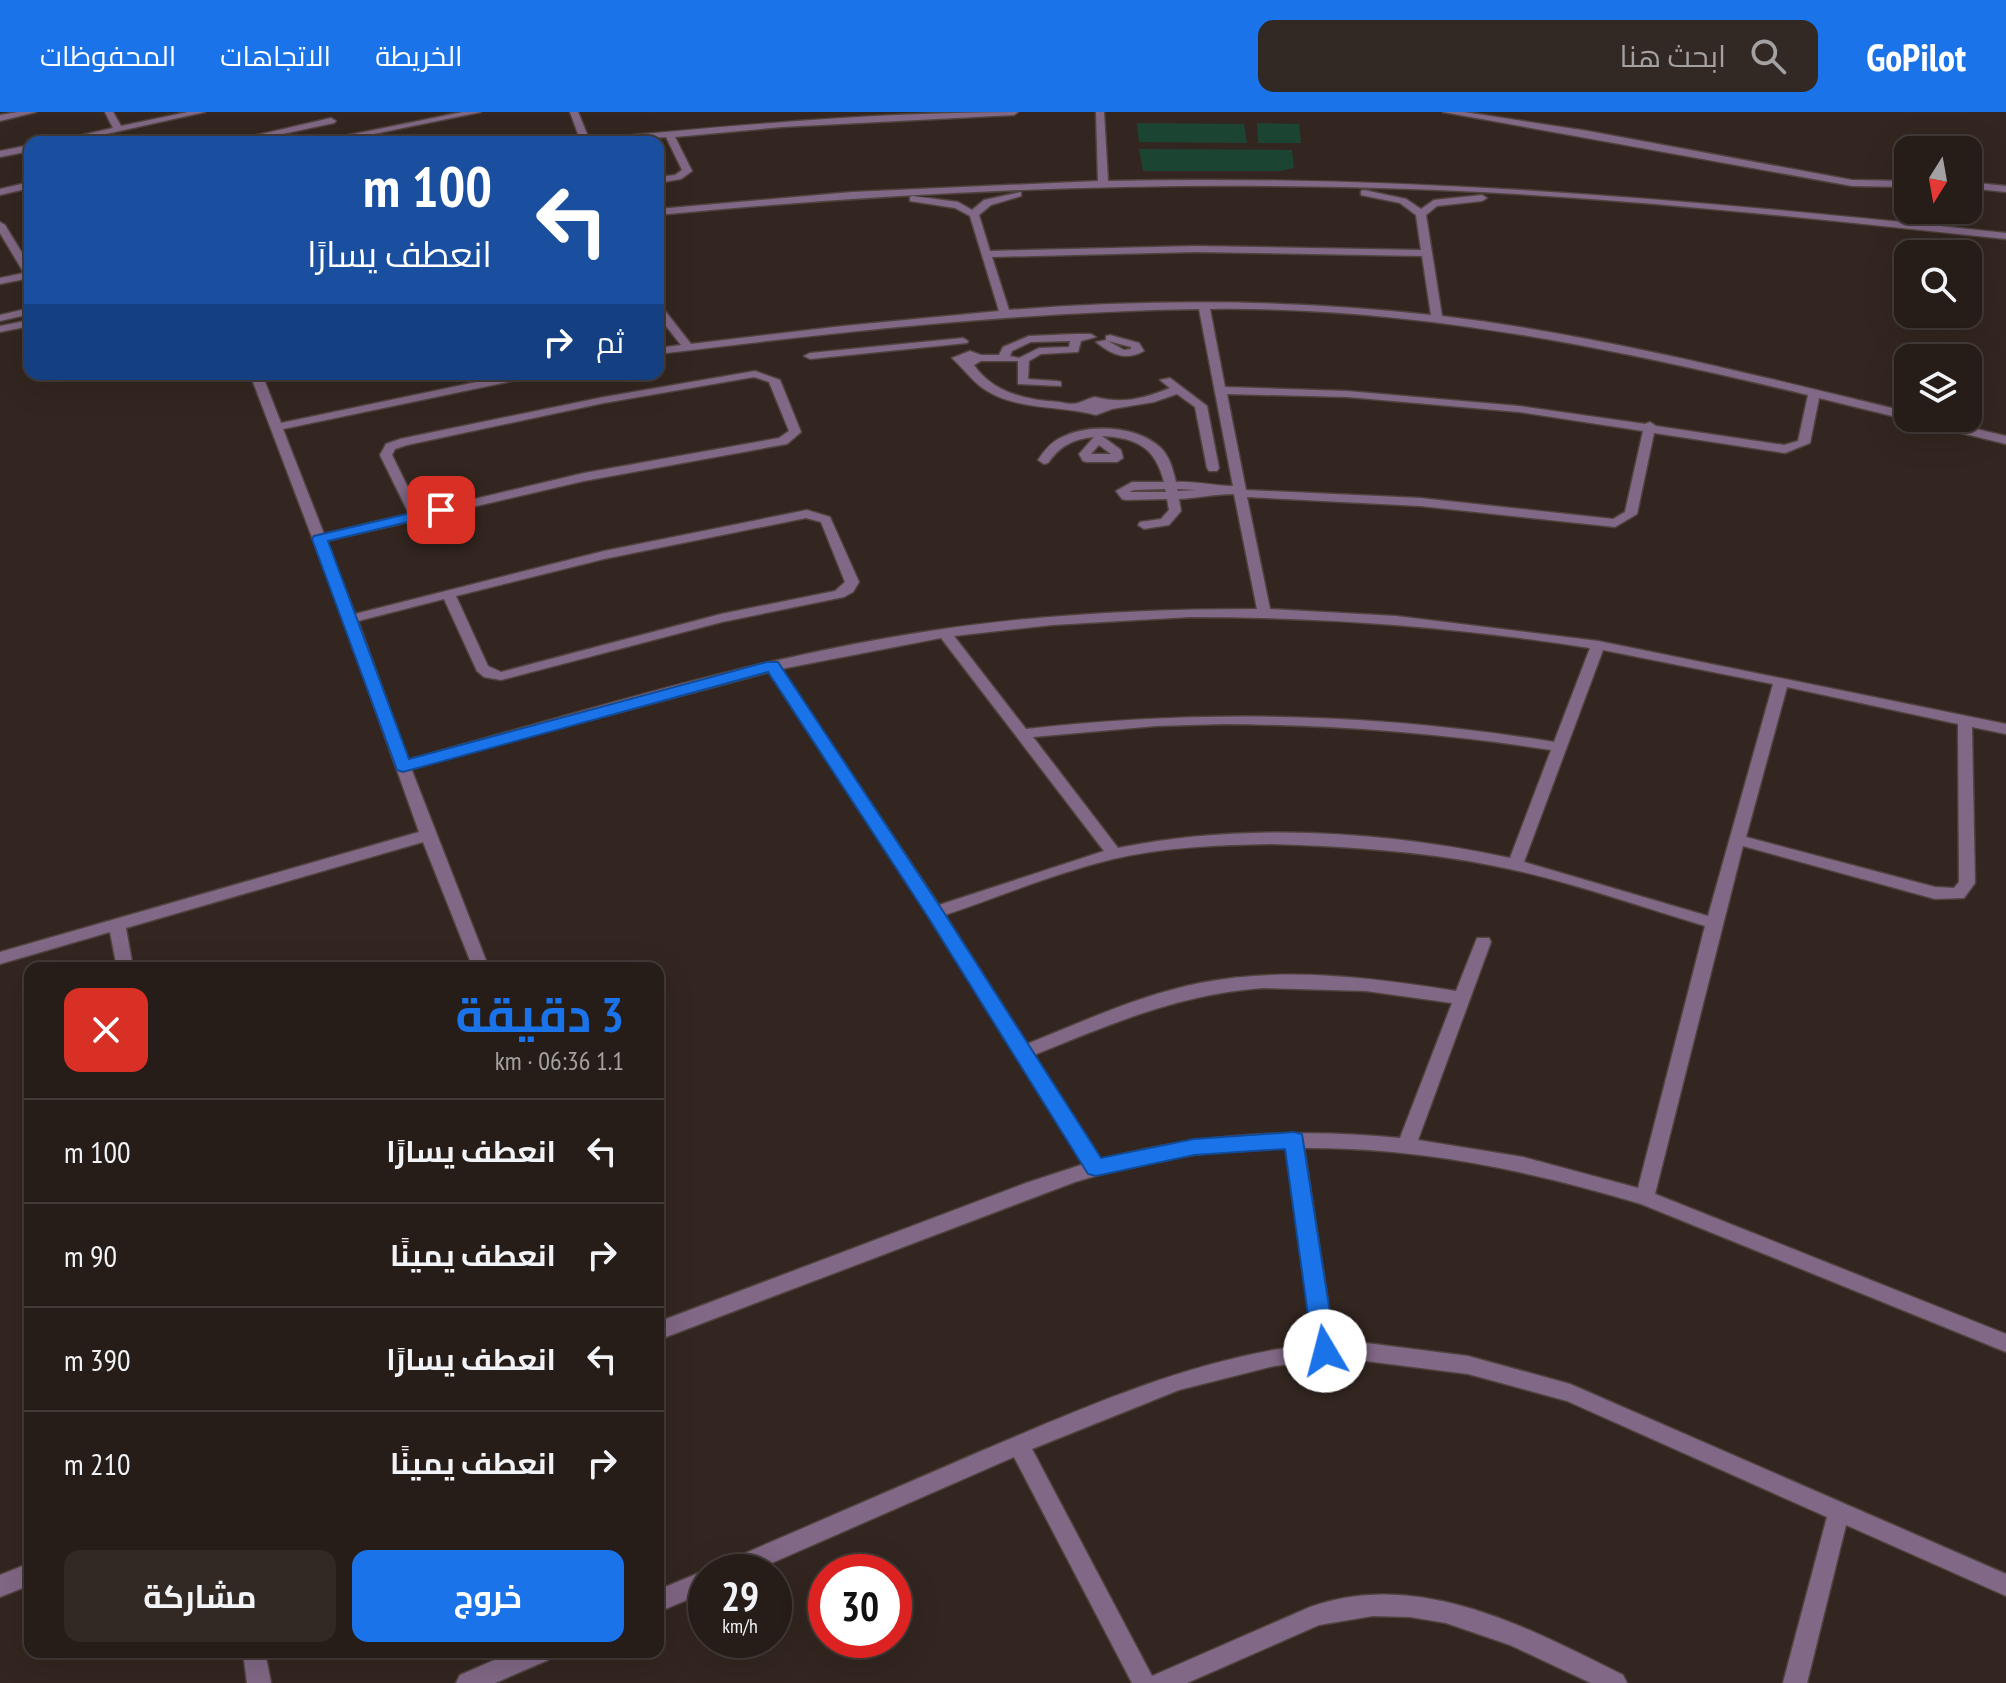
<!DOCTYPE html>
<html lang="ar">
<meta charset="utf-8">
<style>
:root{--surface:#261c18;--page:#322925;--text:#f1f3f6;--muted:#a4a1a2;--line:#423a37;--accent:#1a73e8}
body{margin:0;font-family:"PT Sans Narrow",Cairo,sans-serif;background:var(--page);color:var(--text);direction:rtl;height:100vh;display:flex;flex-direction:column;font-size:30px;white-space:nowrap}
*{box-sizing:border-box;margin:0}
p{font-size:26px;color:var(--muted)}
.icon{flex:none;width:44px;height:44px;fill:none;stroke:currentColor;stroke-width:2;stroke-linecap:round;stroke-linejoin:round}
.map{position:relative;flex:1;overflow:hidden;direction:ltr}
.panel{position:absolute;left:24px;top:850px;width:640px;height:696px;display:flex;flex-direction:column;background:var(--surface);border-radius:16px;box-shadow:0 8px 32px #0002,0 0 0 2px var(--line);direction:rtl}
.panel>*{flex:none}
.hud{position:absolute;left:24px;top:24px;width:640px;height:244px;border-radius:16px;box-shadow:0 8px 32px #0002,0 0 0 2px var(--line);direction:rtl;background:#1a4fa0;color:#fff;overflow:hidden}
.needle{width:52px;rotate:191deg}
.buttons{position:absolute;left:1894px;top:24px;display:grid;gap:16px}
.buttons a{display:grid;place-items:center;width:88px;height:88px;border-radius:16px;background:var(--surface);box-shadow:0 8px 32px #0002,0 0 0 2px var(--line);font-size:40px}
.speed{position:absolute;left:688px;top:1442px;display:flex;gap:16px;font-size:40px;font-weight:700;text-align:center}
.speed>*{display:grid;place-content:center;width:104px;height:104px;border-radius:50%;background:var(--surface);box-shadow:0 8px 32px #0002,0 0 0 2px var(--line);line-height:1}
.speed small{font-size:20px;font-weight:400}
.speed .limit{border:12px solid #d22;background:#fff;color:#111}
.pin{position:absolute;display:grid;place-items:center;width:68px;height:68px;color:#fff;margin:-34px;border-radius:16px;box-shadow:0 4px 12px #0006}
.me{position:absolute;width:88px;margin:-44px;rotate:352deg;stroke-linejoin:round;filter:drop-shadow(0 0 6px #0008)}
.turn{display:flex;align-items:center;gap:28px;height:168px;padding:0 40px;font-size:36px}
.turn .icon{width:104px;height:104px;stroke-width:2.5}
.turn b{display:block;font-size:56px;line-height:68px}
.then{display:flex;align-items:center;height:76px;padding:0 40px;background:#0003;gap:16px;font-size:30px}
.round{display:grid;place-items:center;flex:none;width:84px;height:84px;border-radius:16px;background:var(--page)}
.overview{display:flex;align-items:center;justify-content:space-between;height:136px;padding:0 40px}
h1{font-size:48px;font-weight:700;line-height:60px;color:var(--accent)}
.action{display:flex;gap:16px;margin-top:auto;padding:16px 40px}
.action a{flex:1;height:92px;border-radius:16px;background:var(--accent);color:#fff;font-size:32px;font-weight:700;line-height:92px;text-align:center}
.action a+a{background:var(--page);color:var(--text)}
ul{padding:0;list-style:none}
li{display:flex;align-items:center;gap:24px;height:104px;padding:0 40px;border-top:2px solid var(--line)}
li div{flex:1}
li b{display:block;font-size:30px}
li em{font-style:normal}
header{display:flex;align-items:center;gap:48px;box-sizing:border-box;height:112px;padding:0 40px;background:var(--accent);color:#fff}
header strong{font-size:38px}
nav{display:flex;gap:44px;margin-inline-start:auto;font-size:28px}
.search{width:560px;height:72px;background:var(--page);display:flex;align-items:center;gap:20px;box-sizing:border-box;padding:0 28px;border-radius:16px;color:var(--muted);font-size:30px}
.map>svg:first-child{display:block}
</style>
<header>
<strong>GoPilot</strong>
<div class="search"><svg class="icon" aria-label="search" viewBox="0 0 24 24"><circle cx="10" cy="10" r="6"/><path d="M15 15l6 6"/></svg>ابحث هنا</div>
<nav><a>الخريطة</a><a>الاتجاهات</a><a>المحفوظات</a></nav>
</header>
<div class="map">
<svg width="2006" height="1571" viewBox="0 0 2006 1571">
<rect width="100%" height="100%" fill="#332620"/>
<path fill="#1c4433" d="M1137,11L1244,12L1247,31L1139,30Z
M1257,11L1299,12L1301,31H1258Z
M1139,37L1292,38L1294,56L1280,59H1143Z"/>
<g fill="none" stroke-linecap="round" stroke-linejoin="round">
<defs>
<path id="minor" d="M18,0H36L0,9V3Z
M105,0H113L121,14L188,0H205L70,30H52L113,16Z
M463,0H481L349,27L344,24Z
M570,0H578L589,27C732,14 875,0 1018,0L1014,3L782,15L675,25L692,59L681,67L658,71V65L675,63L682,58L666,25L581,30Z
M1096,0H1104L1108,69C1409,62 1707,89 2006,121V127C1817,107 1628,86 1438,78C1177,67 917,78 658,103V97L852,80L1098,69Z
M1443,0H1464L1588,19L1852,68L1908,69V75L1852,74Z
M331,6L336,9L334,11L245,30H227Z
M30,33V39L0,45V39Z
M30,70V76L0,83V77Z
M1968,70L2006,74V80L1968,76Z
M1364,78L1406,87L1421,97L1434,88L1482,83L1487,86L1482,89L1437,94L1426,103L1442,204C1600,223 1754,263 1908,300V306H1930L2006,324V332L1819,286L1810,331L1785,341L1654,321L1637,402L1615,415L1420,394L1247,385L1270,497L1396,504L1598,529L2006,612V622L1972,615L1975,771L1964,786L1935,787L1743,734L1655,1082L2006,1222V1240L1641,1092C1531,1059 1420,1035 1304,1036L1334,1230H1358L1468,1244L1570,1272L2006,1462V1484L1846,1413L1807,1571H1783L1827,1405L1567,1289L1468,1262L1358,1248H1325L1274,1254L1179,1278L1032,1337L1152,1564L1310,1495C1418,1456 1529,1516 1623,1563L1627,1571H1591L1510,1533L1446,1511L1410,1505L1373,1504L1319,1513L1187,1571H1132L1014,1345L751,1460H715L718,1453C807,1414 897,1376 986,1337C1092,1292 1198,1245 1314,1232L1286,1036C1214,1036 1143,1049 1075,1070L658,1228V1210L1026,1071L1084,1052L929,804L769,560L411,656L489,856H473L423,730L126,816L133,856H117L110,820L0,852V840L419,720L343,507L250,262H262L281,311L515,262H537L531,265L283,317L324,422L409,402L380,343L386,332L400,327L604,285L755,259L780,268L801,320L787,332L584,369L326,429L355,502L604,439L807,398L830,405L859,470L853,480L844,485L722,510L501,568L484,565L477,559L444,487L358,509L408,648C585,599 761,543 943,517C1047,502 1152,497 1257,497L1234,382C1214,382 1199,386 1179,387L1181,399L1169,413L1144,417L1138,413L1140,410L1161,407L1169,398L1167,387L1126,388L1122,387L1116,379L1132,370H1164C1155,335 1137,326 1102,324L1121,338L1123,346L1117,350H1087L1083,349L1079,342L1094,325C1073,327 1060,334 1048,351L1044,352L1038,348C1044,339 1050,331 1060,326C1088,311 1137,313 1161,336C1170,345 1173,358 1176,370C1196,369 1213,374 1233,374L1199,197C1017,200 838,220 658,242V236L681,233L658,204V194L662,195L691,232L843,214L999,199L970,104L955,96L910,89V85L913,84L958,90L972,98L984,88L1021,80V84L991,93L979,103L990,139L1196,134L1421,138L1416,103L1400,91L1361,83V79ZM1196,140L1422,144L1431,203C1291,187 1149,187 1009,198L992,145ZM1210,197C1413,194 1612,236 1808,283L1798,329L1784,333L1656,314L1650,310L1645,312L1519,294L1347,279L1225,275ZM754,265L769,270L789,319L779,326L584,361L420,400L392,343L395,337L407,333L604,291ZM1227,282L1347,285L1519,300L1643,319L1625,400L1613,407L1420,386L1246,378ZM1099,333L1111,342H1091ZM1165,377L1166,380H1129L1134,378ZM1177,377L1197,378L1178,379ZM806,406L821,410L845,470L835,479L721,502L501,560L488,554L456,484L604,447ZM1190,505C1324,505 1457,515 1590,536L1554,630C1376,601 1205,597 1026,617L954,524L1052,513ZM941,526L1104,739L939,793L781,557ZM1603,538L1773,572L1708,804L1524,750ZM1787,575L1958,612L1959,770L1954,776L1935,775L1746,725ZM1224,612C1334,613 1442,621 1551,638L1510,746C1384,719 1246,710 1118,736L1033,625L1156,614ZM1271,732C1346,734 1421,739 1495,754C1566,768 1635,793 1705,814L1638,1076L1523,1045L1418,1028L1491,830L1489,826H1477L1456,879C1373,866 1284,854 1200,871C1140,883 1084,909 1027,932L945,803C1001,784 1056,761 1113,747C1165,735 1218,733 1271,732ZM1263,876L1366,879L1452,891L1400,1026C1300,1016 1198,1021 1101,1048L1034,943C1111,912 1179,882 1263,876Z
M0,110L5,113L30,154V166L0,172V166L24,161L0,121Z
M30,196V202L0,209V203Z
M30,208V214L0,220V214Z
M1076,222H1091L1096,225L1081,229L1078,240L1041,242L1029,249L1028,267L1057,269L1061,270V274L1018,272V249H981L974,253C993,281 1027,288 1059,290C1064,291 1073,293 1078,291C1082,290 1089,286 1095,285C1122,292 1143,287 1170,276L1160,268L1170,266L1207,294L1219,356L1217,359H1209L1207,356L1195,295L1177,282L1154,290L1112,297L1096,303C1060,293 1017,299 984,277C972,269 963,256 952,246L970,239L981,243H999L1003,235L1029,224ZM1070,229L1069,235L1039,236L1019,246L1010,244L1012,239L1031,230Z
M1110,223L1139,231L1144,239C1126,249 1112,243 1096,230L1106,228V224ZM1108,229L1131,235V237L1124,238Z
M963,226L968,229L967,231L810,247L804,244L810,241Z
M30,1451V1473L0,1485V1463Z
M706,1458L710,1460H706V1480L658,1500V1478Z
M243,1540H265L271,1571H247Z
M513,1540H551L548,1548L495,1571H456L460,1563Z"/>
</defs>
<use href="#minor" stroke="#50433e" stroke-width="3"/>
<use href="#minor" fill="#816886" fill-rule="evenodd"/>
</g>
<path fill="#1a73e8" stroke="#114b97" stroke-width="2" d="M441,394L446,395V401L328,429L409,647L767,550H778L941,796L1101,1046L1194,1027L1294,1020L1302,1022L1336,1239L1333,1246L1325,1249L1317,1246L1313,1239L1285,1037L1194,1043L1096,1064L1088,1062L928,805L768,560L403,660L397,658L312,427L314,424Z"/>
</svg>
<div class="buttons">
<a><svg class="needle" viewBox="-14 -14 28 28"><path d="M0-13l5 13h-10z" fill="#e53935"/><path d="M0 13l5-13h-10z" fill="#a4a1a2"/></svg></a>
<a><svg class="icon" aria-label="search" viewBox="0 0 24 24"><circle cx="10" cy="10" r="6"/><path d="M15 15l6 6"/></svg></a>
<a><svg class="icon" aria-label="layers" viewBox="0 0 24 24"><path d="M12 4l9 5-9 5-9-5zM3 14l9 5 9-5"/></svg></a>
</div>
<div class="speed"><div>29<small>km/h</small></div><div class="limit">30</div></div>
<div class="pin" style="left:441px;top:398px;background:#d93025"><svg class="icon" aria-label="arrive" viewBox="0 0 24 24"><path d="M6 21V4h12l-3 4 3 4H6"/></svg></div>
<svg class="me" style="left:1325px;top:1239px" viewBox="-20 -20 40 40"><circle r="19" fill="#fff"/><path d="M0-13L10 11 0 6-10 11z" fill="#1a73e8"/></svg>
<div class="hud">
<div class="turn"><svg class="icon" aria-label="left" viewBox="0 0 24 24"><path d="M17 20v-9H6M10 6l-5 5 5 5"/></svg><div><b>100 m</b>انعطف يسارًا</div></div>
<div class="then">ثم<svg class="icon" aria-label="right" viewBox="0 0 24 24"><path d="M7 20v-9h11M14 6l5 5-5 5"/></svg></div>
</div>
<section class="panel">
<div class="overview"><div><h1>3 دقيقة</h1><p>1.1 km · 06:36</p></div><a class="round" style="background:#d93025;color:#fff"><svg class="icon" aria-label="close" viewBox="0 0 24 24"><path d="M6 6l12 12M18 6L6 18"/></svg></a></div>
<ul>
<li><svg class="icon" aria-label="left" viewBox="0 0 24 24"><path d="M17 20v-9H6M10 6l-5 5 5 5"/></svg><div><b>انعطف يسارًا</b></div><em>100 m</em></li>
<li><svg class="icon" aria-label="right" viewBox="0 0 24 24"><path d="M7 20v-9h11M14 6l5 5-5 5"/></svg><div><b>انعطف يمينًا</b></div><em>90 m</em></li>
<li><svg class="icon" aria-label="left" viewBox="0 0 24 24"><path d="M17 20v-9H6M10 6l-5 5 5 5"/></svg><div><b>انعطف يسارًا</b></div><em>390 m</em></li>
<li><svg class="icon" aria-label="right" viewBox="0 0 24 24"><path d="M7 20v-9h11M14 6l5 5-5 5"/></svg><div><b>انعطف يمينًا</b></div><em>210 m</em></li>
</ul>
<div class="action"><a>خروج</a><a>مشاركة</a></div>
</section>
</div>
